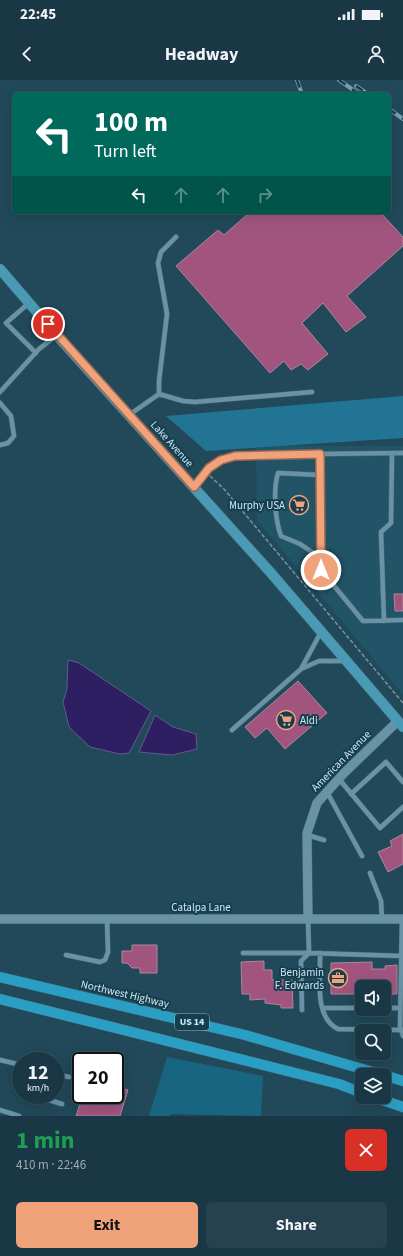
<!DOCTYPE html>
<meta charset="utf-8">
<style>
:root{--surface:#193744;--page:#26424f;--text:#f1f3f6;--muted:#9facb2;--line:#37515d;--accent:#f0a27a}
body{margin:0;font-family:"Source Sans 3",sans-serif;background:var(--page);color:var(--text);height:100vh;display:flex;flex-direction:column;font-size:15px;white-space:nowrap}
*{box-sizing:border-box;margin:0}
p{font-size:13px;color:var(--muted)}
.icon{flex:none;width:22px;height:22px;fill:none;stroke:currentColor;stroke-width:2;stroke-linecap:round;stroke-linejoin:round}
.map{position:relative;height:1036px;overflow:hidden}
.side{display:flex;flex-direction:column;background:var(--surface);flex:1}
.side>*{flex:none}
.hud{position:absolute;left:12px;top:12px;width:379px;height:122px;border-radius:6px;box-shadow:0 4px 16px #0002,0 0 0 1px var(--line);background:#00695c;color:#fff;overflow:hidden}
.buttons{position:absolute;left:355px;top:900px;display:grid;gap:8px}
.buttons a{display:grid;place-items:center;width:36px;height:36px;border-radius:6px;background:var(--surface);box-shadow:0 4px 16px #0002,0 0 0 1px var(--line);font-size:20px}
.speed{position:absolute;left:12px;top:972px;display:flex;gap:8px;font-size:20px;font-weight:700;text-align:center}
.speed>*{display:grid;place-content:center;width:52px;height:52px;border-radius:50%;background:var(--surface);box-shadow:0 4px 16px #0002,0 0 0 1px var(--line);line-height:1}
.speed small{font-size:10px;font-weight:400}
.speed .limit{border:2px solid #111;border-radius:6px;background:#fff;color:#111}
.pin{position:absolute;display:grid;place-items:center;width:34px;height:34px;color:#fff;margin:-17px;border:2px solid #fff;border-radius:50%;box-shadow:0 1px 4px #0007}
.me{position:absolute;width:44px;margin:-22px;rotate:0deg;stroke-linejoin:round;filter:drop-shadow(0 0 3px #0008)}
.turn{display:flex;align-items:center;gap:14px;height:84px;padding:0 16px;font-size:18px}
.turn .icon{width:52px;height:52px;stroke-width:2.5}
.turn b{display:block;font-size:28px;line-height:34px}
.lanes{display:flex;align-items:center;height:38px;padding:0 16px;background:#0003;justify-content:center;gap:20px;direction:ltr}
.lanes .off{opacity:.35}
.round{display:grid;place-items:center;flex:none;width:42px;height:42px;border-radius:6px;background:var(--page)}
.overview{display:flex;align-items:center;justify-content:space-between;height:68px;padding:0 16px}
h1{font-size:24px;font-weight:700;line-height:30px;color:#1e9e55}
.button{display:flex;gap:8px;margin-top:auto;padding:8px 16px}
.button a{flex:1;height:46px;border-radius:6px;background:var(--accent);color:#111;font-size:16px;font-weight:700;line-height:46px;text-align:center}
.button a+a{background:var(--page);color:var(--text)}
.status{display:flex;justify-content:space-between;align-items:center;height:28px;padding:0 20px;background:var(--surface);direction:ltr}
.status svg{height:11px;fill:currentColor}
header{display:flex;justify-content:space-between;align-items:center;height:52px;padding:0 16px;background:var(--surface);font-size:18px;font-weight:700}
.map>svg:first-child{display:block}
</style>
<div class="status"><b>22:45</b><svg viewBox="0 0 49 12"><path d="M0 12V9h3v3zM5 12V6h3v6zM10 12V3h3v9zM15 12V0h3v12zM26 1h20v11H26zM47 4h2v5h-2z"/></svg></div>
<header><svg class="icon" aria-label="back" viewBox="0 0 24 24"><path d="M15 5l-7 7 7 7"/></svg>Headway<svg class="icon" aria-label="person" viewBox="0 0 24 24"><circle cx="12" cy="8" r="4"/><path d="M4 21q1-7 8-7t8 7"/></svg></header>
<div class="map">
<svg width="403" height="1036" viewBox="0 0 403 1036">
<rect width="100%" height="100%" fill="#21495a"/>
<path fill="#225468" d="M256,366H403V614L257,440Z"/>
<path fill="#186581" d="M167,977L263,996L261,1036L171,1034L170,1036H149Z"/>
<path fill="#217493" d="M403,316V358L206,371L166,336Z"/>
<path fill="#2e1f62" stroke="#5f5b8d" d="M68,580L79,583L151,631L129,673L120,674L90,667L69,647L63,622L67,609Z
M155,635L173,647L196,654L197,669L172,675L139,672Z"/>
<path fill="#a1557e" stroke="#ad8799" d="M250,132H380L403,157V166L347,216L366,237L346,252L323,223L302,243L328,274L308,290L301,284L291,290L284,281L270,293L176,186L218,150L224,155Z
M394,514H403V531H395Z
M298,601L327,633L285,669L267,648L255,658L245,647Z
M403,754V784L388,792L378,772L392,766L390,761Z
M132,865H157V893H140V888H132L127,883H122V871H132Z
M264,881V890H272V900H292L293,928H281V925L265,923V919L250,920V914H242L241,882Z
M372,882V889H385V886L397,885V914H384V907H362V914H331V883Z
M115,1006L128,1010L120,1036H76L81,1021L91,1024L93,1015H115Z"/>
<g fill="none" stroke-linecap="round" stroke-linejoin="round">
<defs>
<path id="lane" d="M29,223L6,243L36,273
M0,312L39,269L57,255
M159,314L183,321L195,322L312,312
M0,323L11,336L14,356L8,363L0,365
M129,335L159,314V301L167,234L158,183L161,172L176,157
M320,374L321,490L363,541L403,540
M320,395L278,393C273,409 275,440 281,456L300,464L321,478
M194,407C208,390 214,383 235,375L403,373
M384,541L381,452L391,443L392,373
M301,589L321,552
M232,650L301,589L319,581H346
M339,699L380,748L403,727
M327,712L362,776
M351,714L386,682L403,702
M307,755L324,760
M370,793L381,821L382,839
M243,873H309L403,876
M320,873C321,896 313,937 338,949L400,950L402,839
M66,875L100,882L105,880L108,872L107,839
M323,928H362
M384,928H400
M302,930L301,881L309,873L308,839
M401,949L403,956
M0,980L21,985
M55,994L69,997
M33,1015L62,1024
M0,1030L19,1036"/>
<path id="street" d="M0,839H403
M308,839L307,753L317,723L344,693L398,641"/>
<path id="secondary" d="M0,189L61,260L271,493L403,647"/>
<path id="primary" d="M0,897L245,955L383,995
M0,919L339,1004L362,1013
M384,995L403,1001
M374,1017L403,1027"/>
</defs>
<use href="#lane" stroke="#416674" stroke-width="5.5"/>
<use href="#street" stroke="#416674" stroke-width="10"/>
<use href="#secondary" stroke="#416674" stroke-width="11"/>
<use href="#primary" stroke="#416674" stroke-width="11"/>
<path stroke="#7695a3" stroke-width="1.5" stroke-dasharray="4 2" stroke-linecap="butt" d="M210,396L224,409L403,623"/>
<use href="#lane" stroke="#6992a5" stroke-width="4.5"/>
<use href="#street" stroke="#6992a5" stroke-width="9"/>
<use href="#secondary" stroke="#4a99b5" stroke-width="10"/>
<use href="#primary" stroke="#2a9fc4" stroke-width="10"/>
<defs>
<path id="rail" d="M297,0L302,14
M339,0L359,14
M356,6L368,14
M389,29L403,39"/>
</defs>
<use href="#rail" stroke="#7e9daa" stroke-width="4"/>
<use href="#rail" stroke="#153e4f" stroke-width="2.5" stroke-dasharray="8" stroke-linecap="butt"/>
</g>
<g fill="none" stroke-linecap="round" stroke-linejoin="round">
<defs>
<path id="route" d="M48,244L194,407L209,388L221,380L235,376L320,374L321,490"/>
</defs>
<use href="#route" stroke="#9c694f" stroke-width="10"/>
<use href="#route" stroke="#f0a27a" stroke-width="7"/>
</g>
<defs>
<symbol id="supermarket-ring" viewBox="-11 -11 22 22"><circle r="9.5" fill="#153e4f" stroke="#f0a27a" stroke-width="1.5"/><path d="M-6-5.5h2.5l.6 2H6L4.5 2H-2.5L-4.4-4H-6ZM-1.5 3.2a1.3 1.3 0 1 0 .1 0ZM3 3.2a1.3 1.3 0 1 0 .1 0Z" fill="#f0a27a"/></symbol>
<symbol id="office-ring" viewBox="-11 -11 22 22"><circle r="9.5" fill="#153e4f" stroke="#f0a27a" stroke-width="1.5"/><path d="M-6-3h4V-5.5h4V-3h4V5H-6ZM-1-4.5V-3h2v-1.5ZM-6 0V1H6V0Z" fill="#f0a27a"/></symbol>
</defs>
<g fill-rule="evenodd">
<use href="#supermarket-ring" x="288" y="414" width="22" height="22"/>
<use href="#supermarket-ring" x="275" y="629" width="22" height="22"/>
<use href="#office-ring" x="327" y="887" width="22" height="22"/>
</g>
<g text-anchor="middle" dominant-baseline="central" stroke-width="4" stroke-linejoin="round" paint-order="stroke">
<rect fill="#153e4f" stroke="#99b4c0" stroke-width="1" x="175" y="934" width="34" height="16" rx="3"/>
<g font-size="10" font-weight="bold" fill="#d1e7f1">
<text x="192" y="942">US 14</text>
</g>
<g font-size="11" fill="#d1e7f1" stroke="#153e4f">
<text transform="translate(172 364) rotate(48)">Lake Avenue</text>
<text transform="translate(341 681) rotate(-46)">American Avenue</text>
<text x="201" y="827">Catalpa Lane</text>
<text transform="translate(125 914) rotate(13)">Northwest Highway</text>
</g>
<g font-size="11" fill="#d1e7f1" stroke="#153e4f" text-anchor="end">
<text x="285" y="425">Murphy USA</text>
<text x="300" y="640" text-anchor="start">Aldi</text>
<text x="324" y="892">Benjamin<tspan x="324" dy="13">F. Edwards</tspan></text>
</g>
</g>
</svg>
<div class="buttons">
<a><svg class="icon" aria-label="sound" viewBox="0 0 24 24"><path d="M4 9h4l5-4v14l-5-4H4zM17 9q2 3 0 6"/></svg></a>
<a><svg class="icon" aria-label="search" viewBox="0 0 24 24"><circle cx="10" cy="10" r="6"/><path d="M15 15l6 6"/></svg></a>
<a><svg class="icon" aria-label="layers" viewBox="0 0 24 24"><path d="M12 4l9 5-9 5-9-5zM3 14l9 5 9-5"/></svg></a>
</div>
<div class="speed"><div>12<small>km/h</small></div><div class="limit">20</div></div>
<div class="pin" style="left:48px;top:244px;background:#d93025"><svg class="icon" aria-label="arrive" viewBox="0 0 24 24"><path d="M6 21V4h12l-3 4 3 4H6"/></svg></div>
<svg class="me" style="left:321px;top:490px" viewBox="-20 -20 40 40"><circle r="17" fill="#f0a27a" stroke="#fff" stroke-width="3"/><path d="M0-11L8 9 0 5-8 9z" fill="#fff"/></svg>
<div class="hud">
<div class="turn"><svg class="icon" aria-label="left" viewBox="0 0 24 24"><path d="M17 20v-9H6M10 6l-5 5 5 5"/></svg><div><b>100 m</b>Turn left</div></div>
<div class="lanes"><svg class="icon" aria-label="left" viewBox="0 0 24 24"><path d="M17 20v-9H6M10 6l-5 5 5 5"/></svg><svg class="icon off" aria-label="ahead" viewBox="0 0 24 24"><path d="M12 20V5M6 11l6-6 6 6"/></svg><svg class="icon off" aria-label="ahead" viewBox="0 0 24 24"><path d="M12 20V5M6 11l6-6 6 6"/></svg><svg class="icon off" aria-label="right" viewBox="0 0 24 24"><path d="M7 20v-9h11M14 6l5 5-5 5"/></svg></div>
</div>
</div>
<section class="side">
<div class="overview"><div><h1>1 min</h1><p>410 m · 22:46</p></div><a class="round" style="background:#d93025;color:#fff"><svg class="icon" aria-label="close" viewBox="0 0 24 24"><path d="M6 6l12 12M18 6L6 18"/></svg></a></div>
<div class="button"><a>Exit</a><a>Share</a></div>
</section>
